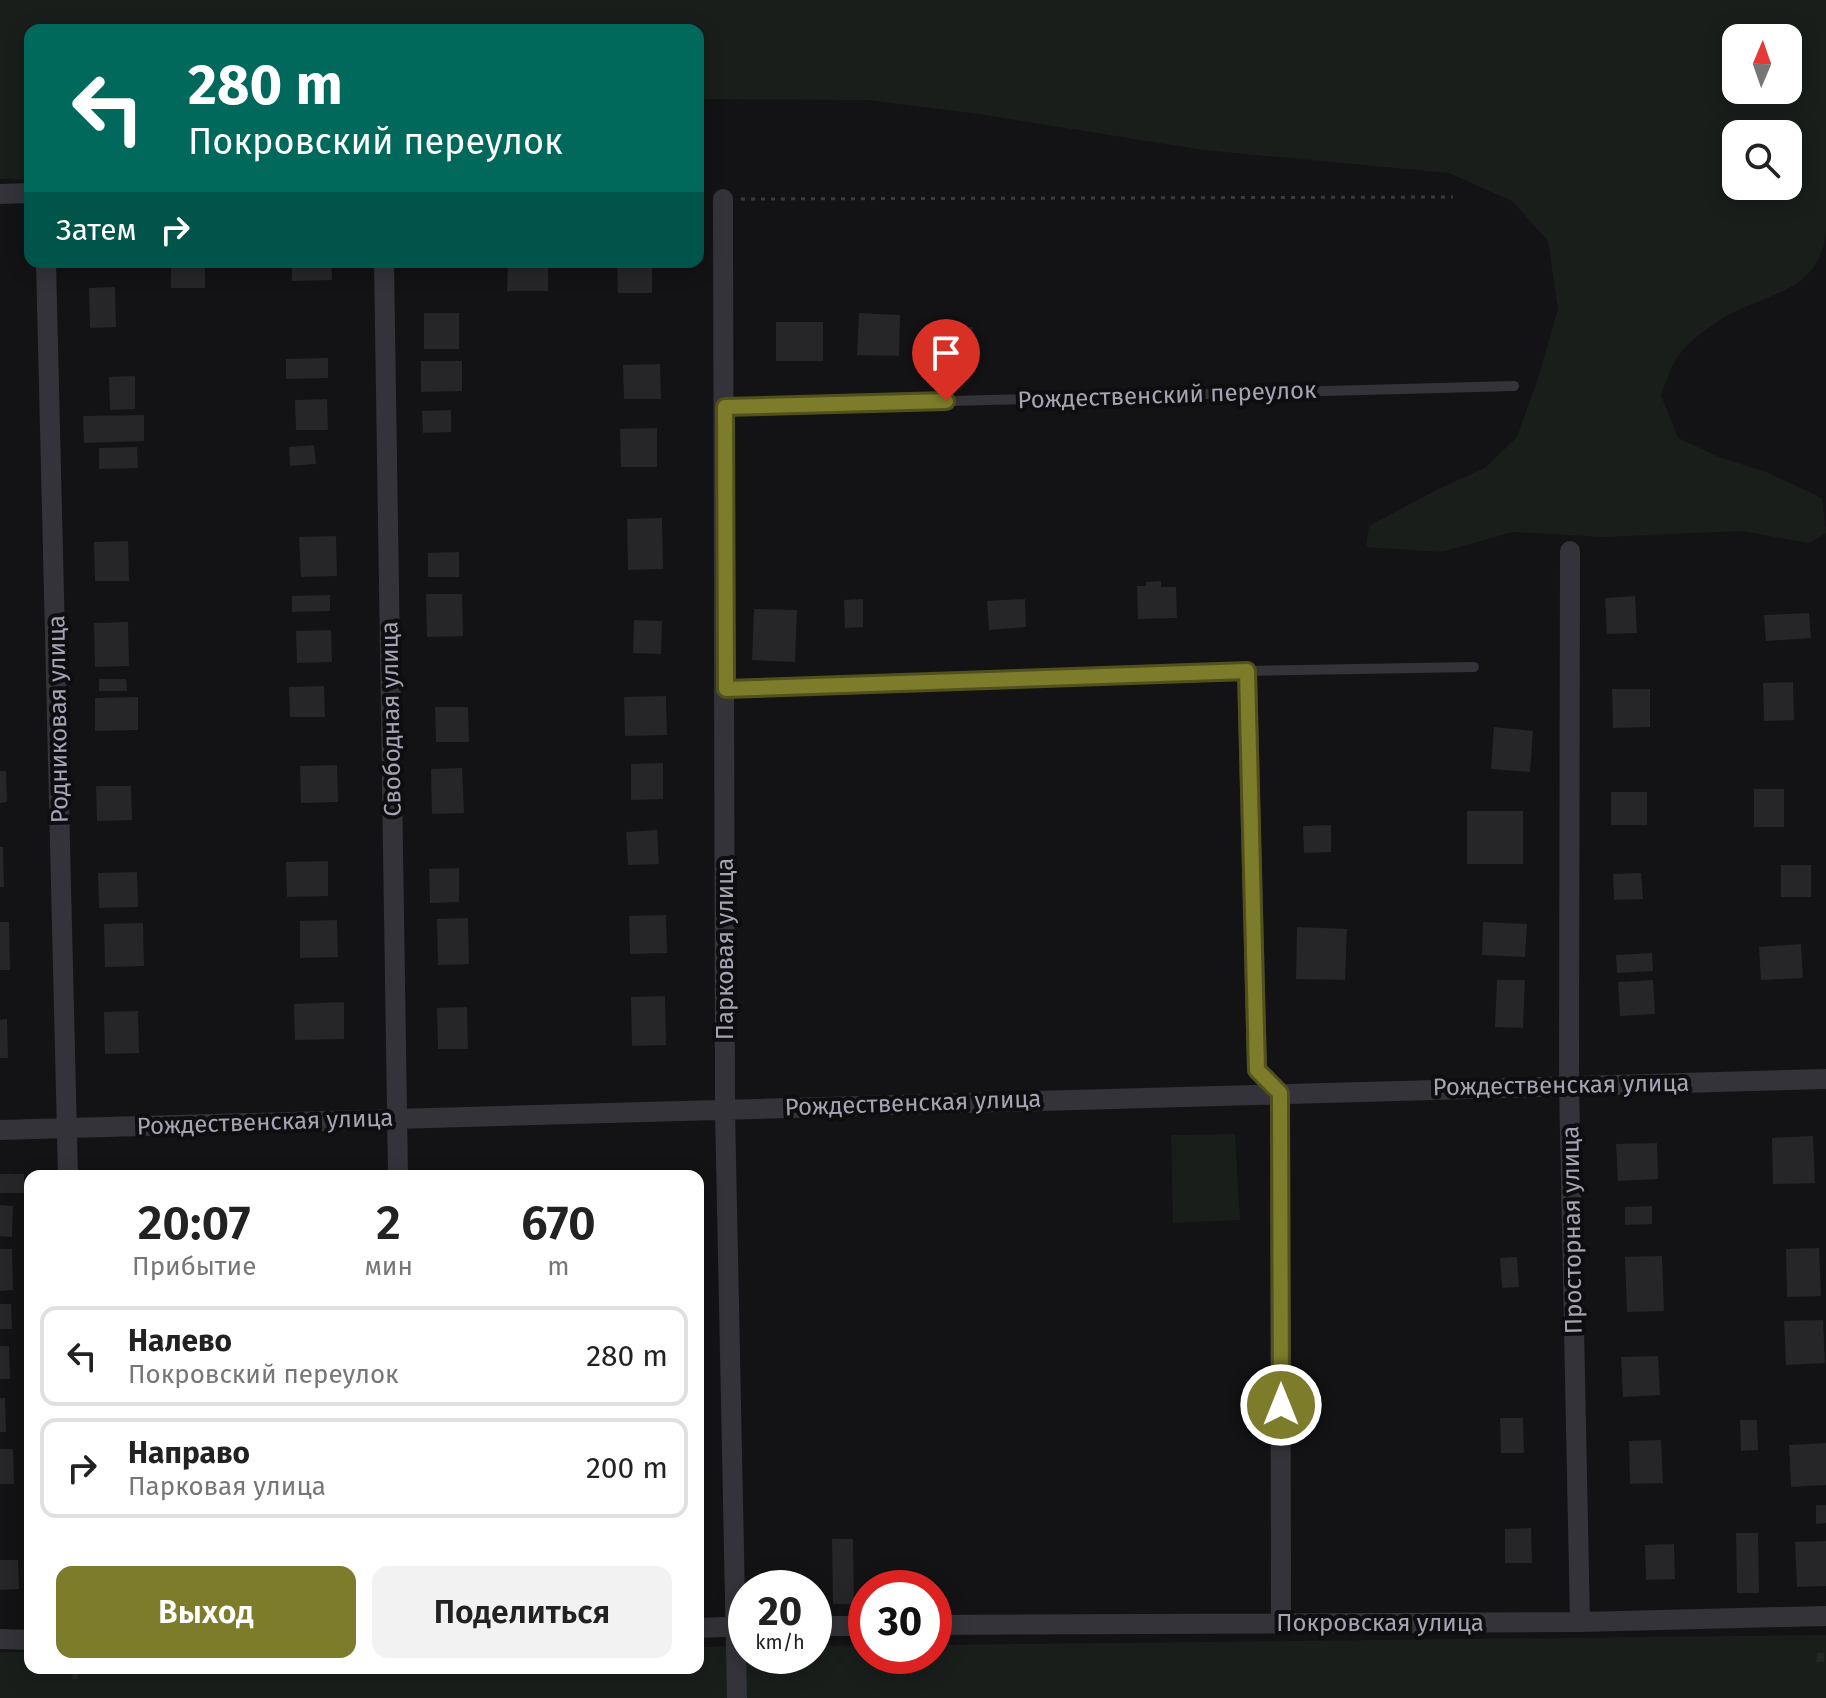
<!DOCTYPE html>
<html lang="ru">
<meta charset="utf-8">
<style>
:root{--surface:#fff;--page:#f2f2f2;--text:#222;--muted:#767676;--line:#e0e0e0;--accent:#7c7c2b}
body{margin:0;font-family:"Fira Sans",sans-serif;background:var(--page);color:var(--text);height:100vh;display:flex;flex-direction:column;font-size:30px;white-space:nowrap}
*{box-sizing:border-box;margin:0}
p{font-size:26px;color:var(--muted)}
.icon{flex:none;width:44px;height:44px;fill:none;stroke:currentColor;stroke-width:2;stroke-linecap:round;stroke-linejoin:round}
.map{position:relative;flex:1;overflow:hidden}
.side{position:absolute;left:24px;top:1170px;width:680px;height:504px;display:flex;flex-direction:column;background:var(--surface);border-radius:16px;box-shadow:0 4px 20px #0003}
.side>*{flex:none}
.top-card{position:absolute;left:24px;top:24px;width:680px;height:244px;border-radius:16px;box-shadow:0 4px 20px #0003;background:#00695c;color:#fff;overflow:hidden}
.needle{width:52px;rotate:2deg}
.tools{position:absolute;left:1722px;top:24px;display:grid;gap:16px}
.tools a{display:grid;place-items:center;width:80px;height:80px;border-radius:16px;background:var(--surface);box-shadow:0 4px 20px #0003;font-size:40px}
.speed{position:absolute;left:728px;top:1570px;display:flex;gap:16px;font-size:40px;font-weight:700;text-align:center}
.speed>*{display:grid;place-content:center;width:104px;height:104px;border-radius:50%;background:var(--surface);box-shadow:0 4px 20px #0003;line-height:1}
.speed small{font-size:20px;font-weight:400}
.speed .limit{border:12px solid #d22;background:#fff;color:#111}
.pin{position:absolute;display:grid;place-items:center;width:68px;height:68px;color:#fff;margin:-82px -34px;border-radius:50% 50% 50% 0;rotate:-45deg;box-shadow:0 0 8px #0007}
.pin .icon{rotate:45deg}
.me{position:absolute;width:88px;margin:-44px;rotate:0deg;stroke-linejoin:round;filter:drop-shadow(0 0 6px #0008)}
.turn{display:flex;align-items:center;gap:28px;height:168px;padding:0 32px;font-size:36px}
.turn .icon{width:104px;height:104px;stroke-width:2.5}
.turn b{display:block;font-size:56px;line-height:68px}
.then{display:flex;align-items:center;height:76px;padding:0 32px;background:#0003;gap:16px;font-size:30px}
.eta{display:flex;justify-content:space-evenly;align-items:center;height:136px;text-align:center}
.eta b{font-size:48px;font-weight:600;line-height:56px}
.primary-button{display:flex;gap:16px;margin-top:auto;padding:16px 32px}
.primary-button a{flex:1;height:92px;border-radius:16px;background:var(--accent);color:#fff;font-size:32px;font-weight:600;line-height:92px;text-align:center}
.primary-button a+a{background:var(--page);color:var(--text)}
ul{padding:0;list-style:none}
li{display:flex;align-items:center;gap:24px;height:100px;margin:0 16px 12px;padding:0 16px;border:4px solid var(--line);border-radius:16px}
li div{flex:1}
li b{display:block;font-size:30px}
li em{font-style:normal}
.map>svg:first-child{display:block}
</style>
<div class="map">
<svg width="1826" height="1698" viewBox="0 0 1826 1698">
<rect width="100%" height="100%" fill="#131214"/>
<path fill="#191e1b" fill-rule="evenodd" d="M0,0H1826V234C1817,297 1761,292 1717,322C1705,330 1687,343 1679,355C1671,366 1666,382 1661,395L1678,438L1719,457L1766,472L1822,498L1826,533L1809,543L1742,531L1603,537L1513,532L1441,552L1366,547L1369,526L1438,489L1485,468L1517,437L1539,375L1558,309L1548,241L1512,201L1449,173L1203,150L979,114L867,100L698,99V30H30V180L0,179ZM1736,38H1788V90H1736ZM1736,134H1788V186H1736Z
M1235,1134L1240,1220L1173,1223L1171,1135Z
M1826,1635V1698H0V1652H30V1668H698V1647L746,1646V1656H814V1646L866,1645V1656H934V1645Z"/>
<path fill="#262528" d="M171,262H205V288H171Z
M292,262H331L332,280L292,281Z
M508,262H548V291H507Z
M617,262H652V293H618Z
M115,287L116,327L90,328L89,288Z
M424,313H459V349H424Z
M859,313L900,315L899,356L857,355Z
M776,322H823V361H776Z
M935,326L973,327L972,359L934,357Z
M328,358V378L286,379V359Z
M421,361H462V391L421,392Z
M660,364L661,399H624L623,365Z
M135,376V409L110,410L109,377Z
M327,399L328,430H296L295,400Z
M451,410V432L423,433L422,411Z
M144,415V441L84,443L83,416Z
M657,428V467H621L620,429Z
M314,445L316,464L290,466L289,447Z
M137,447L138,468L99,469V448Z
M662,518L663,569L628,570L627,519Z
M336,536L337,576L301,577L299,537Z
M128,541L129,581H95L94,542Z
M459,552V577H428V553Z
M1161,581V587H1176L1177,618L1138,619L1137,586H1146V582Z
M426,594H462L463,636L427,637Z
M330,595V611L292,612V596Z
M1635,596L1637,633L1607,634L1605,598Z
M863,599V627L845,628L844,600Z
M1025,599L1026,627L989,630L987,601Z
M754,609L797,610L795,662L752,660Z
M1809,613L1811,638L1766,641L1764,615Z
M634,620L662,621L661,654L633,653Z
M128,622L129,666L95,667L94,623Z
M331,630L332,662L297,663L296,631Z
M99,679H126L127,691H99Z
M1793,682L1794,720L1764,721L1763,683Z
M324,686L325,717H290L289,687Z
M1612,689H1650V727L1613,728Z
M666,696L667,735L625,736L624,697Z
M138,697V730L95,731V698Z
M435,707H468L469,742H436Z
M1494,727L1533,731L1530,772L1491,769Z
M663,763V799L631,800V764Z
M337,765L338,802L301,803L300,766Z
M462,768L464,813L432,814L431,769Z
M0,771H6L7,802L0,803Z
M96,786H131L132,820L97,821Z
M1754,789H1784V827H1754Z
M1611,792H1647V825H1611Z
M1467,811H1523V864H1467Z
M1331,825V852L1304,853L1303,826Z
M657,830L659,864L628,865L626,832Z
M0,847H3L4,887H0Z
M328,861V896L287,897L286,862Z
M1781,865H1811V897H1781Z
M459,868V902L430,903L429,869Z
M137,872L138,907L99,908L98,873Z
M1641,873L1643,899L1614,900L1613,874Z
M666,915L667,953L630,954L629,916Z
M468,918L469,964L438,965L437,919Z
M337,920L338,957L300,958V921Z
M0,922H9L10,970H0Z
M1483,922L1527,924L1525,957L1482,955Z
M143,923L144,966L105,967L104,924Z
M1297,927L1347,929L1345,980L1296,979Z
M1801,944L1803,978L1761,980L1759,947Z
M1652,953L1653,971L1617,973L1616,955Z
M1497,980H1525L1523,1028L1495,1027Z
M1653,980L1655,1014L1620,1016L1618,982Z
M665,996L666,1045L632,1046L631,997Z
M344,1002V1039L295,1040L294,1004Z
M467,1007L468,1049H438L437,1008Z
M138,1011L139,1053L105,1054L104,1012Z
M7,1019L8,1058H0V1020Z
M1813,1136L1815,1183L1773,1184L1772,1138Z
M1657,1143L1658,1179L1618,1181L1616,1144Z
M0,1174H24V1193H0Z
M0,1205L13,1206L12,1237L0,1236Z
M1652,1206V1224L1625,1225V1207Z
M1819,1248L1821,1296L1787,1297L1786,1249Z
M0,1249H12L13,1290L0,1291Z
M1662,1256L1664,1311L1627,1312L1625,1257Z
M1517,1257L1519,1287L1502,1288L1500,1258Z
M0,1304H11L12,1329H0Z
M1823,1320L1825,1363L1786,1365L1784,1321Z
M0,1346H9L10,1379H0Z
M1658,1356L1660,1395L1623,1397L1621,1357Z
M0,1398H5L6,1432H0Z
M1500,1418H1523L1524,1453H1501Z
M1740,1420H1757L1758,1450L1741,1451Z
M1661,1440L1663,1483L1630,1484L1629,1441Z
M1826,1443V1485L1791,1487L1789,1445Z
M0,1449H13L14,1484H0Z
M1816,1505H1826V1523L1816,1524Z
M1531,1528L1532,1563H1505V1529Z
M1736,1533H1758L1759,1593H1737Z
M832,1539H853L854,1604H833Z
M1826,1541V1586L1797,1587L1795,1542Z
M1674,1544L1675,1579L1646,1580L1645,1545Z
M0,1560H18L19,1589L0,1590Z
M1817,1653H1824V1662H1816Z
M73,1668H78V1679H72Z"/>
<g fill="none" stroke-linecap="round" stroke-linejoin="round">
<path stroke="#3a393f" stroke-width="3" stroke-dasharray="4 6" stroke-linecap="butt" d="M741,199L1453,197"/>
<path stroke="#343339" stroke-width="10" d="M725,407L1514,386
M726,689L1247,671L1474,667"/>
<path stroke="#343339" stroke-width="20" d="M0,194L30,193
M723,199L725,1109L737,1698
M46,262L68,1176
M384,262L398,1176
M1570,551L1569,1084L1580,1622
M1247,671L1257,1070L1280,1093L1281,1623
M0,1130L1826,1079
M934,1625L1580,1622L1826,1616
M814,1626H866
M698,1628L746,1626
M0,1639L30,1640"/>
</g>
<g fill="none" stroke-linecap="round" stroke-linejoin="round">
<defs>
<path id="route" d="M946,401L725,407L726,689L1247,671L1257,1070L1280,1093L1281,1405"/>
</defs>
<use href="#route" stroke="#51511c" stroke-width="20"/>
<use href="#route" stroke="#7c7c2b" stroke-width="14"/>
</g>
<g text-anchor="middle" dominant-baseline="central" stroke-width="8" stroke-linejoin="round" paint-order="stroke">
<g font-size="24" fill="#a5a4b4" stroke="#0e0d0f">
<text transform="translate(1167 395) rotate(-2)">Рождественский переулок</text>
<text transform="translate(58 719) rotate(-91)">Родниковая улица</text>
<text transform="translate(391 719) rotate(-91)">Свободная улица</text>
<text transform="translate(725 949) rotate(-90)">Парковая улица</text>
<text transform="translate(1561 1085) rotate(-1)">Рождественская улица</text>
<text transform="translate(913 1103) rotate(-2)">Рождественская улица</text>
<text transform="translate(265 1122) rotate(-2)">Рождественская улица</text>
<text transform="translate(1572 1230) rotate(-91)">Просторная улица</text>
<text x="1380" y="1623">Покровская улица</text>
</g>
</g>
</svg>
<div class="tools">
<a><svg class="needle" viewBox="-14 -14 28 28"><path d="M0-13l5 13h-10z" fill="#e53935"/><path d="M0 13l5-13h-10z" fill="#767676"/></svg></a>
<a><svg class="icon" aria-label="search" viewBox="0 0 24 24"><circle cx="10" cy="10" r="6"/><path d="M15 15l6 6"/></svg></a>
</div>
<div class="speed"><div>20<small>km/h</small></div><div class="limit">30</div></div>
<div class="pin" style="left:946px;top:401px;background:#d93025"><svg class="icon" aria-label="arrive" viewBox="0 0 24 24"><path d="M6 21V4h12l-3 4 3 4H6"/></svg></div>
<svg class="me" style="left:1281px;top:1405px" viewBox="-20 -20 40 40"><circle r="17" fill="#7c7c2b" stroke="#fff" stroke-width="3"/><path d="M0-11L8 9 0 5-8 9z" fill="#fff"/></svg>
<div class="top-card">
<div class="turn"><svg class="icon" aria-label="left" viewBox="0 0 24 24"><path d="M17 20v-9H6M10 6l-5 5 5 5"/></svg><div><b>280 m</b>Покровский переулок</div></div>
<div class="then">Затем<svg class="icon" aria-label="right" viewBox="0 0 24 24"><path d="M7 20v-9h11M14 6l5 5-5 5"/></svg></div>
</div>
<section class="side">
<div class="eta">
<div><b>20:07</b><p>Прибытие</p></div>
<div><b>2</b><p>мин</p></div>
<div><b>670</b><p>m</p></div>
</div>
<ul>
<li><svg class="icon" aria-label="left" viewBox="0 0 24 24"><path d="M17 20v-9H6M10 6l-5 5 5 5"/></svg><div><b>Налево</b><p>Покровский переулок</p></div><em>280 m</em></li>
<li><svg class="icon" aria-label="right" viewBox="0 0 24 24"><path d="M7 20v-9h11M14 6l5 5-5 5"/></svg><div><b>Направо</b><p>Парковая улица</p></div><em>200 m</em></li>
</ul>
<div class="primary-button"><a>Выход</a><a>Поделиться</a></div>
</section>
</div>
